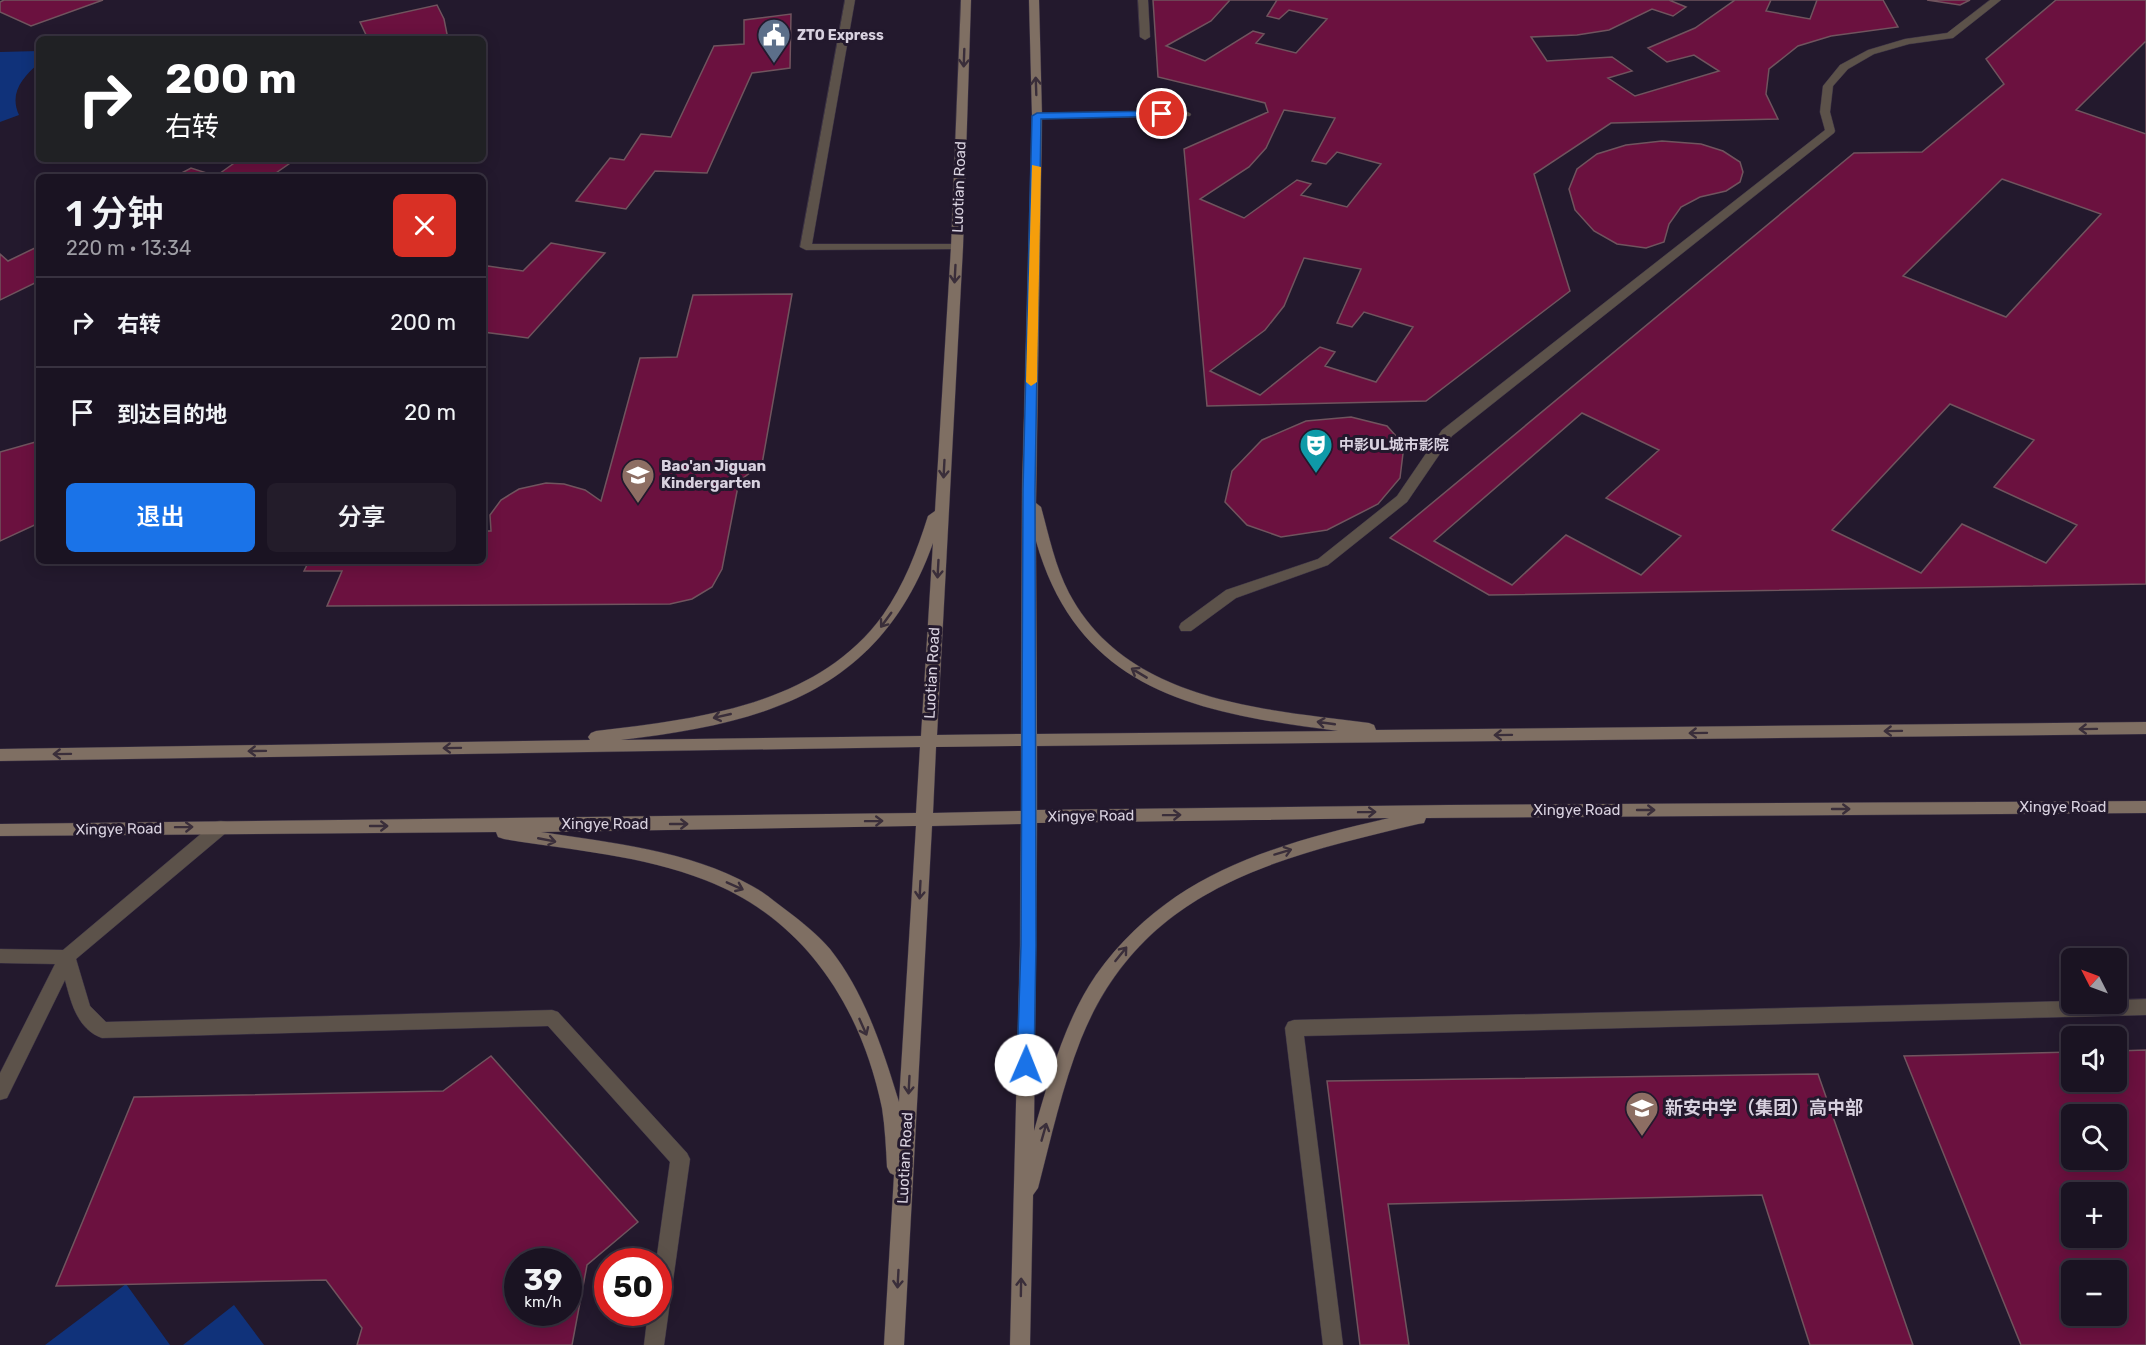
<!DOCTYPE html>
<html lang="zh">
<meta charset="utf-8">
<style>
:root{--surface:#1a1322;--page:#231c2a;--text:#f1f3f6;--muted:#9f9ea5;--line:#383240;--accent:#1a73e8}
body{margin:0;font-family:Rubik,"Noto Sans SC",sans-serif;background:var(--page);color:var(--text);height:100vh;display:flex;flex-direction:column;font-size:22px;white-space:nowrap}
*{box-sizing:border-box;margin:0}
p{font-size:20px;color:var(--muted)}
.icon{flex:none;width:33px;height:33px;fill:none;stroke:currentColor;stroke-width:2;stroke-linecap:round;stroke-linejoin:round}
.map{position:relative;flex:1;overflow:hidden}
.panel{position:absolute;left:36px;top:174px;width:450px;height:390px;display:flex;flex-direction:column;background:var(--surface);border-radius:9px;box-shadow:0 3px 15px #0003,0 0 0 2px var(--line)}
.panel>*{flex:none}
.banner{position:absolute;left:36px;top:36px;width:450px;height:126px;border-radius:9px;box-shadow:0 3px 15px #0003,0 0 0 2px var(--line);background:#202124;color:#fff;overflow:hidden}
.needle{width:39px;rotate:312deg}
.buttons{position:absolute;left:2061px;top:948px;display:grid;gap:12px}
.buttons a{display:grid;place-items:center;width:66px;height:66px;border-radius:9px;background:var(--surface);box-shadow:0 3px 15px #0003,0 0 0 2px var(--line);font-size:30px}
.speed{position:absolute;left:504px;top:1248px;display:flex;gap:12px;font-size:30px;font-weight:700;text-align:center}
.speed>*{display:grid;place-content:center;width:78px;height:78px;border-radius:50%;background:var(--surface);box-shadow:0 3px 15px #0003,0 0 0 2px var(--line);line-height:1}
.speed small{font-size:15px;font-weight:400}
.speed .limit{border:9px solid #d22;background:#fff;color:#111}
.pin{position:absolute;display:grid;place-items:center;width:51px;height:51px;color:#fff;margin:-26px;border:3px solid #fff;border-radius:50%;box-shadow:0 2px 6px #0007}
.me{position:absolute;width:66px;margin:-33px;rotate:1deg;stroke-linejoin:round;filter:drop-shadow(0 0 4px #0008)}
.turn{display:flex;align-items:center;gap:21px;height:126px;padding:0 30px;font-size:27px}
.turn .icon{width:78px;height:78px;stroke-width:2.5}
.turn b{display:block;font-size:42px;line-height:51px}
.round{display:grid;place-items:center;flex:none;width:63px;height:63px;border-radius:9px;background:var(--page)}
.headline{display:flex;align-items:center;justify-content:space-between;height:102px;padding:0 30px}
h1{font-size:36px;font-weight:600;line-height:45px}
.button{display:flex;gap:12px;margin-top:auto;padding:12px 30px}
.button a{flex:1;height:69px;border-radius:9px;background:var(--accent);color:#fff;font-size:24px;font-weight:600;line-height:69px;text-align:center}
.button a+a{background:var(--page);color:var(--text)}
ul{padding:0;list-style:none}
li{display:flex;align-items:center;gap:18px;height:90px;padding:0 30px;border-top:2px solid var(--line)}
li div{flex:1}
li b{display:block;font-size:22px}
li em{font-style:normal}
.map>svg:first-child{display:block}
</style>
<div class="map">
<svg width="2146" height="1345" viewBox="0 0 2146 1345">
<rect width="100%" height="100%" fill="#23192d"/>
<path fill="#10327a" d="M39,51V63C22,78 9,93 19,115L0,122V52Z
M126,1284L170,1345H45Z
M234,1305L264,1345H183Z"/>
<path fill="#6b113f" stroke="#70545e" stroke-width="1.5" fill-rule="evenodd" d="M4,0H103L31,26L0,12V2Z
M1153,0H1883L1898,27L1831,36L1798,46L1769,69L1766,94L1778,119L1611,123L1534,174L1570,291L1426,401L1207,406L1184,149L1268,112L1265,103L1158,77Z
M1230,0H1277L1267,16L1279,19L1289,10L1327,19L1296,53L1256,43L1264,34L1253,31L1205,61L1166,46L1211,21Z
M1669,0H1735L1695,28L1648,48L1667,62L1694,55L1719,71L1635,96L1608,78L1632,71L1612,57L1547,61L1531,37L1577,35L1609,30L1652,9L1673,16L1686,7Z
M1771,0H1817L1810,19L1766,11Z
M1927,0H1970L1960,5Z
M2056,0H2146V584L1489,595L1390,538L1854,153L1922,152L2004,84L1986,59Z
M437,5L444,19L448,39H368L360,22Z
M791,14L790,68L752,73L707,173L655,171L626,209L576,201L610,158L624,160L641,134L671,137L714,46L744,44V20Z
M2146,41V134L2076,110Z
M1284,110L1335,118L1312,161L1326,164L1337,152L1381,164L1347,207L1301,195L1311,184L1297,180L1244,218L1200,199L1249,167L1266,148Z
M1662,141L1701,144L1723,151L1740,162L1743,172L1740,182L1726,191L1700,197L1681,207L1669,224L1664,242L1646,248L1617,244L1594,231L1575,210L1569,189L1577,169L1597,154L1626,145Z
M240,159H296L270,177H174L191,168L216,176Z
M2002,179L2101,214L2006,317L1903,276Z
M551,243L605,253L528,338L483,332V270L488,266L523,271Z
M39,246V281L0,300V254L8,261Z
M1304,258L1361,269L1337,323L1352,327L1364,312L1413,327L1376,382L1325,366L1335,352L1320,347L1260,395L1210,371L1265,330L1284,306Z
M792,294L762,464L739,481L722,569L712,587L692,599L670,604L327,606L342,571H304L309,561H483V531H491L490,515L501,500L519,489L546,483L564,484L585,490L601,501L640,358L677,357L693,295Z
M1950,404L2034,440L1994,487L2077,525L2046,563L1962,524L1921,573L1832,530Z
M1582,413L1659,450L1606,498L1681,536L1641,575L1566,535L1512,585L1434,541Z
M1351,417L1387,426L1404,445L1400,478L1378,504L1327,530L1281,537L1247,525L1225,502L1232,471L1262,440L1306,421Z
M39,441V523L0,541V452Z
M2146,1050V1345H2021L1904,1056L2072,1052V1082H2116V1051ZM2072,1114H2116V1160H2072ZM2072,1192H2116V1238H2072ZM2072,1270H2116V1316H2072Z
M491,1056L638,1222L587,1265L572,1345H357L362,1328L326,1280L56,1286L134,1097L443,1091ZM518,1262H568V1312H518Z
M1818,1074L1913,1345H1810L1762,1195L1388,1204L1409,1345H1360L1327,1081Z"/>
<g fill="none" stroke-linecap="round" stroke-linejoin="round">
<defs>
<path id="lane" d="M845,0H855L812,244H957L961,245V249L806,250L800,247Z
M1138,0H1148L1150,37L1145,40L1140,37Z
M1186,111L1191,114L1190,116L1037,119L1032,116L1037,113Z
M221,821L227,822L229,827L227,832L76,959L90,1006L106,1022L552,1010L558,1012L687,1153L690,1159L664,1345H644L648,1312H658V1262H656L670,1162L548,1026L102,1038C77,1029 71,1002 65,980L7,1098L0,1100V1073L55,964L0,963V949L63,950L215,822Z
M2146,999V1015L1304,1036L1343,1345H1323L1285,1028L1288,1022L1294,1020L2072,1001V1004H2116V1000Z"/>
<path id="street" d="M1990,0H2001L1953,38L1909,44L1874,54L1848,69L1833,86L1830,112L1835,131L1834,133L1452,436L1407,502L1328,565L1236,598L1191,631H1181L1179,627L1181,623L1226,590L1318,559L1397,496L1442,430L1825,130L1820,112L1823,86L1840,65L1868,50L1905,39L1947,33Z"/>
<path id="secondary" d="M961,0H971L963,247L937,735L1021,734L1022,491L1032,116L1029,0H1039L1042,116L1036,503L1041,507C1049,536 1055,566 1069,593C1127,702 1262,709 1369,723L1374,725L1376,730L2146,722V734L1037,746V810L1448,805L2146,801V813L1426,818L1424,823L1418,824C1275,858 1142,888 1081,1039C1062,1087 1051,1138 1038,1188L1033,1195L1030,1345H1010L1020,945L1021,824L932,826L904,1345H884L894,1175L890,1173L887,1167C886,1148 885,1127 882,1108C861,1006 804,918 705,880C642,855 570,850 504,839L498,837L496,832L0,836V824L916,813L920,747L0,761V749L590,740L588,737L591,733L596,731C698,719 818,705 883,615C904,585 917,551 928,516L935,511L951,247ZM1036,541C1079,693 1200,713 1338,731L1037,734ZM933,543L921,736L621,740C765,723 880,692 933,543ZM1021,746V811L933,813L936,747ZM1389,818C1273,845 1169,873 1096,975C1065,1020 1049,1079 1034,1131L1037,823ZM916,826L899,1102C883,1050 865,993 830,949C817,934 802,922 786,910C775,902 764,892 752,886C688,850 612,843 541,832Z"/>
</defs>
<use href="#lane" stroke="#3c3346" stroke-width="1"/>
<use href="#street" stroke="#3c3346" stroke-width="1"/>
<use href="#secondary" stroke="#3c3346" stroke-width="1"/>
<use href="#lane" fill="#5c524a" fill-rule="evenodd"/>
<use href="#street" fill="#5c524a" fill-rule="evenodd"/>
<use href="#secondary" fill="#7f6f63" fill-rule="evenodd"/>
</g>
<defs><path id="oneway-shaft" d="M-6 0H5M1.5-3L5.5 0L1.5 3" fill="none" stroke-width="1.6" stroke-linecap="round" stroke-linejoin="round" transform="scale(1.5)"/></defs>
<g stroke="#3a2e3a">
<use href="#oneway-shaft" transform="translate(964 58) rotate(92)"/>
<use href="#oneway-shaft" transform="translate(1036 86) rotate(-92)"/>
<use href="#oneway-shaft" transform="translate(955 274) rotate(93)"/>
<use href="#oneway-shaft" transform="translate(944 469) rotate(93)"/>
<use href="#oneway-shaft" transform="translate(938 569) rotate(93)"/>
<use href="#oneway-shaft" transform="translate(886 620) rotate(126)"/>
<use href="#oneway-shaft" transform="translate(1139 673) rotate(-149)"/>
<use href="#oneway-shaft" transform="translate(722 716) rotate(167)"/>
<use href="#oneway-shaft" transform="translate(1326 723) rotate(-172)"/>
<use href="#oneway-shaft" transform="translate(2088 729) rotate(179)"/>
<use href="#oneway-shaft" transform="translate(1893 731) rotate(179)"/>
<use href="#oneway-shaft" transform="translate(1698 733) rotate(179)"/>
<use href="#oneway-shaft" transform="translate(1503 735) rotate(179)"/>
<use href="#oneway-shaft" transform="translate(452 748) rotate(179)"/>
<use href="#oneway-shaft" transform="translate(257 751) rotate(179)"/>
<use href="#oneway-shaft" transform="translate(62 754) rotate(179)"/>
<use href="#oneway-shaft" transform="translate(1841 809)"/>
<use href="#oneway-shaft" transform="translate(1646 810)"/>
<use href="#oneway-shaft" transform="translate(1367 812) rotate(-1)"/>
<use href="#oneway-shaft" transform="translate(1172 815) rotate(-1)"/>
<use href="#oneway-shaft" transform="translate(874 821) rotate(-1)"/>
<use href="#oneway-shaft" transform="translate(679 824)"/>
<use href="#oneway-shaft" transform="translate(379 826)"/>
<use href="#oneway-shaft" transform="translate(184 827) rotate(-1)"/>
<use href="#oneway-shaft" transform="translate(547 840) rotate(11)"/>
<use href="#oneway-shaft" transform="translate(1283 852) rotate(-17)"/>
<use href="#oneway-shaft" transform="translate(735 886) rotate(24)"/>
<use href="#oneway-shaft" transform="translate(920 890) rotate(93)"/>
<use href="#oneway-shaft" transform="translate(1121 954) rotate(-51)"/>
<use href="#oneway-shaft" transform="translate(863 1027) rotate(66)"/>
<use href="#oneway-shaft" transform="translate(909 1085) rotate(93)"/>
<use href="#oneway-shaft" transform="translate(1044 1132) rotate(-74)"/>
<use href="#oneway-shaft" transform="translate(898 1279) rotate(93)"/>
<use href="#oneway-shaft" transform="translate(1021 1287) rotate(-89)"/>
</g>
<path fill="#1a73e8" stroke="#114b97" stroke-width="1.5" d="M1162,111L1167,114L1166,116L1041,119L1035,490L1036,945L1034,1065L1032,1070L1026,1072L1020,1070L1017,1065L1021,945L1023,490L1032,116L1037,113Z"/>
<path fill="#f59e0b" d="M1032,165L1041,167L1037,382L1031,386L1026,382Z"/>
<defs>
<symbol id="civic-pin" viewBox="-11 -11 22 30"><path d="M0 17L-7.5 6A9.5 9.5 0 1 1 7.5 6Z" fill="#5c6f8a" stroke="#23192d"/><path d="M-.6-6.5H3V-4.5H.6V-3L4-1V1h2V6H-6V1h2V-1L-.6-3ZM-1.2 2.5V6h2.4V2.5Z" fill="#fff"/></symbol>
<symbol id="theatre-pin" viewBox="-11 -11 22 30"><path d="M0 17L-7.5 6A9.5 9.5 0 1 1 7.5 6Z" fill="#0f9aa8" stroke="#23192d"/><path d="M-5-5.5Q0-4 5-5.5V0Q5 5 0 6Q-5 5-5 0ZM-3.3-2.5H-1v1.5H-3.3ZM1-2.5H3.3v1.5H1ZM-2.8 1Q0 5.5 2.8 1Z" fill="#fff"/></symbol>
<symbol id="school-pin" viewBox="-11 -11 22 30"><path d="M0 17L-7.5 6A9.5 9.5 0 1 1 7.5 6Z" fill="#8d6e63" stroke="#23192d"/><path d="M0-5L7-2L0 1L-7-2ZM-4 1L0 2.5L4 1V4Q0 6-4 4Z" fill="#fff"/></symbol>
</defs>
<g fill-rule="evenodd">
<use href="#civic-pin" x="755" y="16" width="38" height="52"/>
<use href="#theatre-pin" x="1297" y="426" width="38" height="52"/>
<use href="#school-pin" x="619" y="456" width="38" height="52"/>
<use href="#school-pin" x="1623" y="1089" width="38" height="52"/>
</g>
<g text-anchor="middle" dominant-baseline="central" stroke-width="6" stroke-linejoin="round" paint-order="stroke">
<g font-size="14" font-weight="bold" fill="#d8d1df" stroke="#23192d" text-anchor="start">
<text x="797" y="35">ZTO Express</text>
</g>
<g font-size="15" fill="#d8d1df" stroke="#23192d">
<text transform="translate(959 187) rotate(-88)">Luotian Road</text>
<text transform="translate(932 673) rotate(-87)">Luotian Road</text>
<text x="2063" y="807">Xingye Road</text>
<text x="1577" y="810">Xingye Road</text>
<text transform="translate(1091 816) rotate(-1)">Xingye Road</text>
<text x="605" y="824">Xingye Road</text>
<text transform="translate(119 829) rotate(-1)">Xingye Road</text>
<text transform="translate(905 1158) rotate(-87)">Luotian Road</text>
</g>
<g font-size="15" font-weight="bold" fill="#d8d1df" stroke="#23192d" text-anchor="start">
<text x="1339" y="445">中影UL城市影院</text>
<text x="661" y="466">Bao'an Jiguan<tspan x="661" dy="17">Kindergarten</tspan></text>
</g>
<g font-size="18" font-weight="bold" fill="#d8d1df" stroke="#23192d" text-anchor="start">
<text x="1665" y="1108">新安中学（集团）高中部</text>
</g>
</g>
</svg>
<div class="buttons">
<a><svg class="needle" viewBox="-14 -14 28 28"><path d="M0-13l5 13h-10z" fill="#e53935"/><path d="M0 13l5-13h-10z" fill="#9f9ea5"/></svg></a>
<a><svg class="icon" aria-label="sound" viewBox="0 0 24 24"><path d="M4 9h4l5-4v14l-5-4H4zM17 9q2 3 0 6"/></svg></a>
<a><svg class="icon" aria-label="search" viewBox="0 0 24 24"><circle cx="10" cy="10" r="6"/><path d="M15 15l6 6"/></svg></a>
<a>+</a>
<a>−</a>
</div>
<div class="speed"><div>39<small>km/h</small></div><div class="limit">50</div></div>
<div class="pin" style="left:1162px;top:114px;background:#d93025"><svg class="icon" aria-label="arrive" viewBox="0 0 24 24"><path d="M6 21V4h12l-3 4 3 4H6"/></svg></div>
<svg class="me" style="left:1026px;top:1065px" viewBox="-20 -20 40 40"><circle r="19" fill="#fff"/><path d="M0-13L10 11 0 6-10 11z" fill="#1a73e8"/></svg>
<div class="banner">
<div class="turn"><svg class="icon" aria-label="right" viewBox="0 0 24 24"><path d="M7 20v-9h11M14 6l5 5-5 5"/></svg><div><b>200 m</b>右转</div></div>
</div>
<section class="panel">
<div class="headline"><div><h1>1 分钟</h1><p>220 m · 13:34</p></div><a class="round" style="background:#d93025;color:#fff"><svg class="icon" aria-label="close" viewBox="0 0 24 24"><path d="M6 6l12 12M18 6L6 18"/></svg></a></div>
<ul>
<li><svg class="icon" aria-label="right" viewBox="0 0 24 24"><path d="M7 20v-9h11M14 6l5 5-5 5"/></svg><div><b>右转</b></div><em>200 m</em></li>
<li><svg class="icon" aria-label="arrive" viewBox="0 0 24 24"><path d="M6 21V4h12l-3 4 3 4H6"/></svg><div><b>到达目的地</b></div><em>20 m</em></li>
</ul>
<div class="button"><a>退出</a><a>分享</a></div>
</section>
</div>
